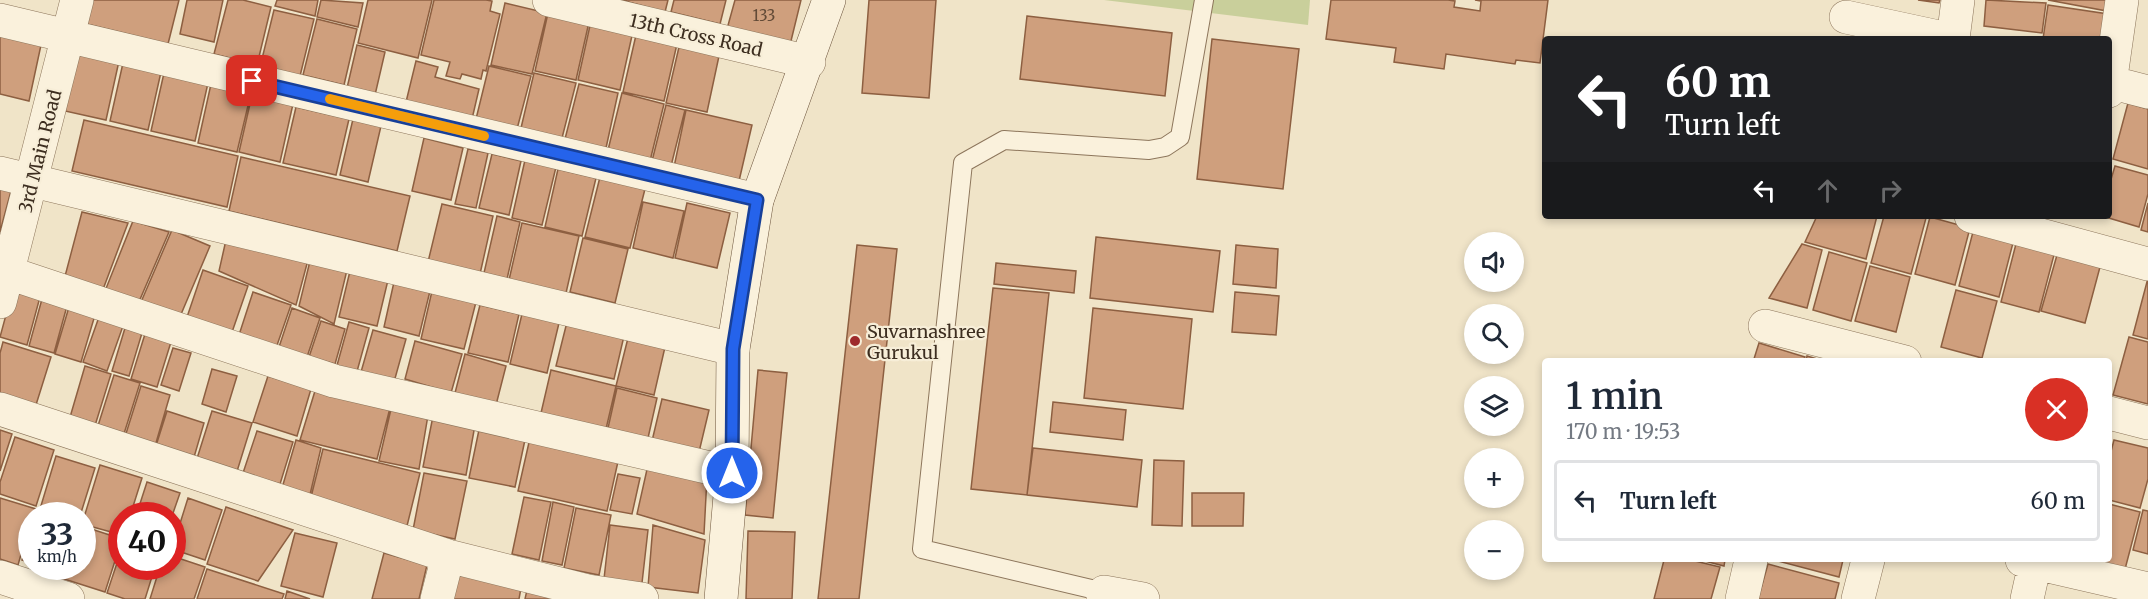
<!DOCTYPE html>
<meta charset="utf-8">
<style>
:root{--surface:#fff;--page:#f2f2f3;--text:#1f2937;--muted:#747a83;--line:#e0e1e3}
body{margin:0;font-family:Merriweather,serif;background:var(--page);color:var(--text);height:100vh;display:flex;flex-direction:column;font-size:22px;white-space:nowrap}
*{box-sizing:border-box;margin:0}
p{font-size:20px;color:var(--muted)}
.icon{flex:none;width:33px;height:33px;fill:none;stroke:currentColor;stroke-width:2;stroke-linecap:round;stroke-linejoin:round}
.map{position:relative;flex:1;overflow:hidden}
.side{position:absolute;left:1542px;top:358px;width:570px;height:204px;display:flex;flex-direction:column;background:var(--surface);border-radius:6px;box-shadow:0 3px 9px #0003}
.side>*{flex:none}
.top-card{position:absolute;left:1542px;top:36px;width:570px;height:183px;border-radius:6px;box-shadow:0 3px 9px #0003;background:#202124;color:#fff;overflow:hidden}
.fabs{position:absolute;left:1464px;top:232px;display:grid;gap:12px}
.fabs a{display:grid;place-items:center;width:60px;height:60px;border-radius:50%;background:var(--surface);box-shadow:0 3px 9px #0003;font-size:30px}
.speed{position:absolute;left:18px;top:502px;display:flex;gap:12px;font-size:30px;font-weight:700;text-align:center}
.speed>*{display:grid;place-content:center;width:78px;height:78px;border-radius:50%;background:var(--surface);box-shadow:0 3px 9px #0003;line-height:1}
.speed small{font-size:15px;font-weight:400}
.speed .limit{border:9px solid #d22;background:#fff;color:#111}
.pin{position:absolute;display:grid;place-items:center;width:51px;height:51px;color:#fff;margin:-26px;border-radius:12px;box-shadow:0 3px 9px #0006}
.me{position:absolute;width:66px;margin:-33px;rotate:0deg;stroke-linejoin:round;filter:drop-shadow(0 0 4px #0008)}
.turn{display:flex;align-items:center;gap:21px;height:126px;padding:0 24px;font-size:27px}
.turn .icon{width:78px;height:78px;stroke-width:2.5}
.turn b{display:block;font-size:42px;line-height:51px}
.lanes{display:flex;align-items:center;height:57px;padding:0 24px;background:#0003;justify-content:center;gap:30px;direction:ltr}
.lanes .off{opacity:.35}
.round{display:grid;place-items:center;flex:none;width:63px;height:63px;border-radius:32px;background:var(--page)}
.head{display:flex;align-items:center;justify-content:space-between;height:102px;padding:0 24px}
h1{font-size:36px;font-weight:600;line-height:45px}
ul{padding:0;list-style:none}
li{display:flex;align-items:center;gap:18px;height:81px;margin:0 12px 9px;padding:0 12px;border:3px solid var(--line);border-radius:6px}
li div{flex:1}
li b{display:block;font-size:22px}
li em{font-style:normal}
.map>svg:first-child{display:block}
</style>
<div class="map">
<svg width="2148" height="599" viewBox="0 0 2148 599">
<rect width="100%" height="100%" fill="#f0e4c8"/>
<path fill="#c9cf9b" d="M1104,0H1310L1308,25Z"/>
<path fill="#cf9f7d" stroke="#8d5f41" stroke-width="1.5" d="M88,0H179L168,44L82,23Z
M187,0H223L214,42L180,34Z
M228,0H243L271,7L257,65L214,54Z
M277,0H318L315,16L275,6Z
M321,0L363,3L358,27L317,17Z
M368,0H432L418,58L358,43Z
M434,0H486L492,1L490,11L500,14L486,71L483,70L481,79L462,74L460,79L446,76L450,62L421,55Z
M621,0H668L665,12Z
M674,0H726L720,24L671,12Z
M735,0H801L790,45L727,29Z
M869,0H936L929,98L862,93Z
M1331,0H1448L1455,1L1454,7L1480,11L1481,1L1475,0H1548L1540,63L1516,60L1515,64L1446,54L1444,69L1394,62L1396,48L1326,39Z
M1918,0H1940L1939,3Z
M1986,0L2046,3L2042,33L1984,26Z
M2048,0H2109L2107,11Z
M505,3L547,13L532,74L491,65Z
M2048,5L2108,14L2104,39H2043Z
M274,10L314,19L300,76L260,67Z
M548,13L589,22L576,80L535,71Z
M1027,16L1172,33L1165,96L1020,79Z
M317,19L357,29L344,85L303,75Z
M591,21L633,31L620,90L578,80Z
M636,35L677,44L664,101L623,92Z
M0,36L41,45L29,101L0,94Z
M1212,39L1299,49L1283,189L1197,179Z
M357,45L385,52L375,95L347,88Z
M679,47L719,56L707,112L666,103Z
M78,52L119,61L106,120L65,111Z
M416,61L438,67L435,77L479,89L472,119L406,102Z
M123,63L161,72L148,130L110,121Z
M489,66L531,76L517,129L476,119Z
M164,73L208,83L195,141L151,131Z
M534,73L576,83L562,138L521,128Z
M211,84L251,93L237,152L198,143Z
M579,84L618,93L606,148L565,139Z
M622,93L664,104L650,161L608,150Z
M252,95L293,104L280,162L239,152Z
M2128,103L2148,109V169L2113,159Z
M666,105L685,110L671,166L652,161Z
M296,107L349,119L336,175L283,163Z
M686,110L752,125L739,181L674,167Z
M353,119L381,126L368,182L340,175Z
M84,120L238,156L227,207L72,171Z
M424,138L463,148L451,200L412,191Z
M468,149L488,153L476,208L455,204Z
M492,154L521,161L509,215L479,208Z
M241,157L410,196L397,251L229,211Z
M525,160L556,167L542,225L512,218Z
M2115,166L2148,175V194L2139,227L2102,216H2109V186Z
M558,169L596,178L582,236L545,227Z
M600,177L645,189L630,248L585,237Z
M0,189L11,191L0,232Z
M643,202L684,211L673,258L633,248Z
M687,203L730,213L717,268L675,258Z
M2148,203V232L2141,230Z
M442,204L493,216L480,274L428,262Z
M82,212L128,223L102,292L64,280Z
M497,216L520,222L507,279L484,273Z
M1817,216H1877L1866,259L1805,242Z
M1884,216L1926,218L1911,274L1871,263Z
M1930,217L1970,228L1955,285L1915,274Z
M133,221L169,232L138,304L105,291Z
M522,223L579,236L566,293L509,280Z
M1974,228L2014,239L1999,297L1959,286Z
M172,230L210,246L179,319L141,302Z
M1096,237L1220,251L1213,312L1090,298Z
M583,238L628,249L615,303L570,292Z
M226,240L308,260L296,305L219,271Z
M2017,240L2055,251L2039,312L2001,302Z
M1802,244L1822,250L1807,308L1769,298Z
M857,245L897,249L859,599H818Z
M1236,245L1278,249L1276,288L1233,284Z
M1829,252L1867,263L1851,321L1813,310Z
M2057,255L2100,267L2085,323L2041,311Z
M310,261L347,270L334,324L299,306Z
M996,263L1076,271L1074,293L994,284Z
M1870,266L1910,277L1896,332L1855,321Z
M203,270L248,286L231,335L186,320Z
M350,271L388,280L377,326L339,317Z
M2148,278V339L2133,335Z
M394,282L430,291L419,336L384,327Z
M993,288L1049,293L1027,495L971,489Z
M13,289L40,297L27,345L0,337Z
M1956,290L1997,301L1982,358L1941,347Z
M432,291L476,302L464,349L421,339Z
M253,292L291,305L275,351L238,338Z
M1235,292L1279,296L1276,335L1232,332Z
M42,299L67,306L54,353L29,346Z
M480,305L519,314L508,362L468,353Z
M69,307L95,315L81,362L55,354Z
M292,308L320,318L306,360L278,350Z
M1093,308L1192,319L1183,409L1084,398Z
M522,314L559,323L547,373L510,364Z
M99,317L123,326L107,371L83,362Z
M321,321L345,329L335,364L309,357Z
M349,322L369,328L356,375L336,369Z
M567,322L624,336L614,379L556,366Z
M125,328L142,333L129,376L112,371Z
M373,330L406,339L394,382L361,372Z
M145,334L171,342L157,387L131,379Z
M2129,337L2148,342V404L2113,395Z
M628,338L665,347L654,395L616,386Z
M415,341L462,354L451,393L405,379Z
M3,342L51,357L35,408L0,397V353Z
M1759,343L1805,357L1803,362H1753Z
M173,348L191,353L179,391L161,385Z
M465,354L506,366L496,405L455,393Z
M1807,356L1827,362H1806Z
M85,366L111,374L93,432L68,424Z
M212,369L237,376L226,412L202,404Z
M551,370L616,386L606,429L541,413Z
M758,370L787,373L773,518L745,515Z
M114,375L140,383L122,440L96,432Z
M268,376L311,389L297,436L253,422Z
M141,386L170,395L153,453L123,443Z
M617,388L657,398L648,438L608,428Z
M315,391L390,408L377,459L300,440Z
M662,399L709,410L699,452L652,441Z
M1053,402L1126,410L1123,440L1050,432Z
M391,409L428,415L419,469L379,461Z
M167,411L204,423L192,464L154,452Z
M212,411L252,423L234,481L194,468Z
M433,416L475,425L466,475L423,467Z
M480,425L526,435L515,487L469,478Z
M0,430L12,434L0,471Z
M257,431L293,442L280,484L243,473Z
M15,437L54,450L36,506L0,494V482Z
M530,438L619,457L607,511L518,491Z
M296,440L321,448L308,503L280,495Z
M2114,440L2148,448V479L2140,508L2109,500V459Z
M1033,448L1142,460L1137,507L1027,495Z
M323,449L420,473L406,530L309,505Z
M56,456L95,468L80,516H63L40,509Z
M1154,460L1184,461L1182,526L1152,525Z
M100,465L142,478L130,516H122V535L82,524Z
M648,465L707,477L704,534L637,514Z
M424,473L467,481L455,539L413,530Z
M618,474L640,478L632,514L610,510Z
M147,482L180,493L172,516H136Z
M1192,493H1244L1243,526H1192Z
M524,497L551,502L539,560L512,554Z
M0,498L36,509L32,516L18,565L0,559Z
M188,498L222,510L205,560L172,549Z
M553,502L574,507L562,565L542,561Z
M2109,504L2140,512L2124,573L2081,560H2109Z
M226,507L293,530L258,581L207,564Z
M576,508L611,515L599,575L564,568Z
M2143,510L2148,511V554L2133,550Z
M610,525L648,530L642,583L604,579Z
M653,525L705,540L698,593L648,587Z
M82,526L122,539L105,592L61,578L65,567H82Z
M32,531V563L22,560Z
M748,531L795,532L792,599H746Z
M295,533L337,543L323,597L281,586Z
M122,548V567H155L145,599H125L107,593Z
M384,553L427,565L419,599H372Z
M172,556L205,567L194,599H150L160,567H172Z
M1664,560H1691L1720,567L1711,599H1654Z
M1701,560H1725L1724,566Z
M1774,560H1843L1839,577Z
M1768,564L1839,583L1835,599H1758Z
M45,567H60L58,572Z
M207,569L284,594L282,599H197Z
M458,572L521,588L519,599H451Z
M527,590L562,599H525Z
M287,591L310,599H285Z"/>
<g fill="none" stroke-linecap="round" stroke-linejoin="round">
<defs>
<path id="lane" d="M1104,592L922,549L963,163L1004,140L1149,150L1165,147L1180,137L1204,0"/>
<path id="street" d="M549,0L809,62
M1846,17L1948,39
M0,20L757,200
M1953,39L1958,0
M2109,82L2148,92
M2109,91L2122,0
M0,173L733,349
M1971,216L2148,264
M9,273L334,381L732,473
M0,302L77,0
M1765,326L1905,362
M0,409L448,556L588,591L642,599
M2109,413L2148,423
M2022,560L2148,589
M0,577L68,599
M437,599L448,556
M1103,599L1104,592L1143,599
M1742,599L1751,560
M1858,599L1868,560
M2027,599L2035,563"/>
<path id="secondary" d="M721,599L732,473L733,349L757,200L829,0"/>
</defs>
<use href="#lane" stroke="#8d765c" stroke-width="20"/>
<use href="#street" stroke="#8d765c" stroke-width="34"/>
<use href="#secondary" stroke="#6f573f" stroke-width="34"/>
<use href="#lane" stroke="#faf1dc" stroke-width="18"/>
<use href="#street" stroke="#faf1dc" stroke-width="33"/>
<use href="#secondary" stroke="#faf1dc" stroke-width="33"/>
</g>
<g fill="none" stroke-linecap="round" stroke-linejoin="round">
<defs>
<path id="route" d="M252,81L757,200L733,349L732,473"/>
</defs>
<use href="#route" stroke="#184099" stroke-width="15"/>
<use href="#route" stroke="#2563eb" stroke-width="10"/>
<path stroke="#f59e0b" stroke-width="10" d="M330,99L484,136"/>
</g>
<circle fill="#9e2a2b" stroke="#f7eed8" stroke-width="2" cx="855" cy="341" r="6"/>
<g text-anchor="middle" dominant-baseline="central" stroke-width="4.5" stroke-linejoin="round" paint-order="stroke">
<g font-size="15" fill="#624a37">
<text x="764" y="15">133</text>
</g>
<g font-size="18" fill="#3d2e20" stroke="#f7eed8">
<text transform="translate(696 35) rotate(13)">13th Cross Road</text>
<text transform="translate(40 151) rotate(-76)">3rd Main Road</text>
</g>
<g font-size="18" fill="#3d2e20" stroke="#f7eed8" text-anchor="start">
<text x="867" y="331">Suvarnashree<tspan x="867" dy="21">Gurukul</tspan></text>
</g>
</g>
</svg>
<div class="fabs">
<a><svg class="icon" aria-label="sound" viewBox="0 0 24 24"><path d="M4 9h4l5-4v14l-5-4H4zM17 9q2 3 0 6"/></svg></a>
<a><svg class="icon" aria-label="search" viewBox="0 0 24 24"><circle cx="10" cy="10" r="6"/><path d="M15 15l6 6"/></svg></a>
<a><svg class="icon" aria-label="layers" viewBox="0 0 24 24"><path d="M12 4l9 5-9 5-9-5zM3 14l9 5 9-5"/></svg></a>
<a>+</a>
<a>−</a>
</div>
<div class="speed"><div>33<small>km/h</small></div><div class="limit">40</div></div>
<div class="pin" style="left:252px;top:81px;background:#d93025"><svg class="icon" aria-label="arrive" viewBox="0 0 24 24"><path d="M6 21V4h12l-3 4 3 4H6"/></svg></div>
<svg class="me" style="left:732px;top:473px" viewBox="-20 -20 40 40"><circle r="17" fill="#2563eb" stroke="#fff" stroke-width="3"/><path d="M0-11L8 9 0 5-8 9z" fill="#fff"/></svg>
<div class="top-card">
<div class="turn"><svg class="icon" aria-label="left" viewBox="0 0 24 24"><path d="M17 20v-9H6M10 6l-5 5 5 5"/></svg><div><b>60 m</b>Turn left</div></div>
<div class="lanes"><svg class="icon" aria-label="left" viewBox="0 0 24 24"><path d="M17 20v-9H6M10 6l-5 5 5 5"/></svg><svg class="icon off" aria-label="ahead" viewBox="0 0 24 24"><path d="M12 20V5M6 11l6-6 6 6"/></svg><svg class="icon off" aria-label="right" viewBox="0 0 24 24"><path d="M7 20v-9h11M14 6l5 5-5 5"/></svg></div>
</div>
<section class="side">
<div class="head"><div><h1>1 min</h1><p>170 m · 19:53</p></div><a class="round" style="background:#d93025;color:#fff"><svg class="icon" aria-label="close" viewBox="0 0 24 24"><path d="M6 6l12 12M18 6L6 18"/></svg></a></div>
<ul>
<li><svg class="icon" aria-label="left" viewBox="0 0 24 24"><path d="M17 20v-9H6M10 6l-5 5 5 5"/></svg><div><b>Turn left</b></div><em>60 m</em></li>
</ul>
</section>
</div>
